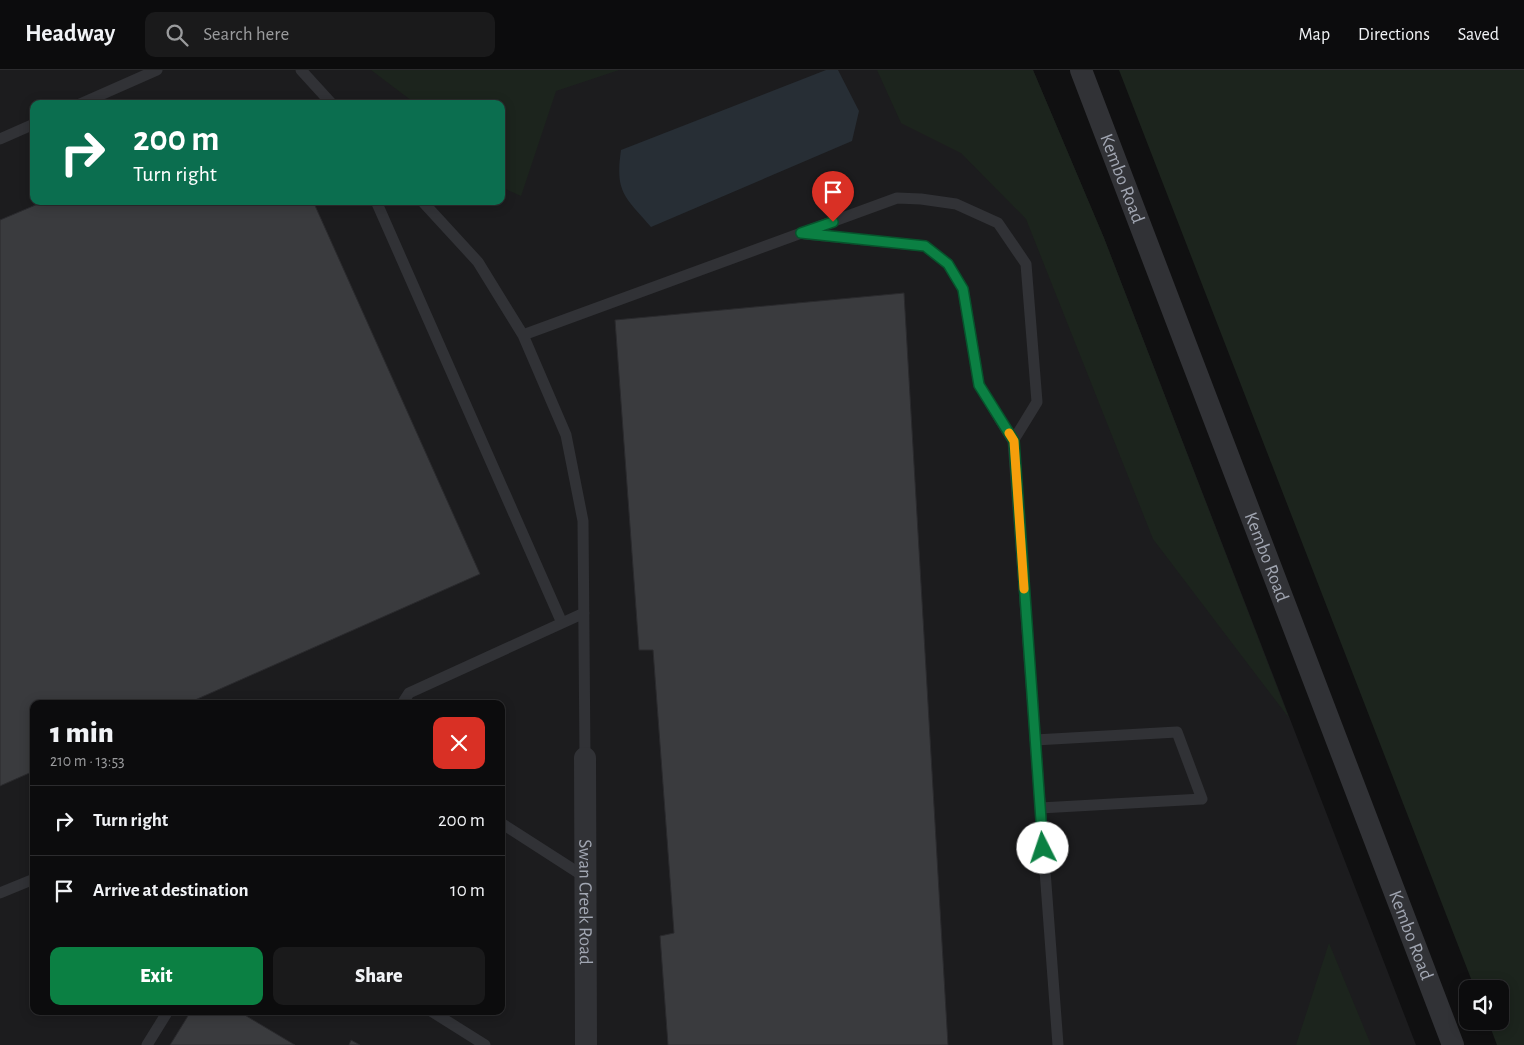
<!DOCTYPE html>
<meta charset="utf-8">
<style>
:root{--surface:#0c0c0d;--page:#1a1a1b;--text:#f1f3f6;--muted:#9a9b9d;--line:#2c2c2e;--accent:#0b8043}
body{margin:0;font-family:"Alegreya Sans",sans-serif;background:var(--page);color:var(--text);height:100vh;display:flex;flex-direction:column;font-size:19px;white-space:nowrap}
*{box-sizing:border-box;margin:0}
p{font-size:16px;color:var(--muted)}
.icon{flex:none;width:28px;height:28px;fill:none;stroke:currentColor;stroke-width:2;stroke-linecap:round;stroke-linejoin:round}
.map{position:relative;flex:1;overflow:hidden}
.side{position:absolute;left:30px;top:630px;width:475px;height:315px;display:flex;flex-direction:column;background:var(--surface);border-radius:10px;box-shadow:0 2px 12px #0003,0 0 0 1px var(--line)}
.side>*{flex:none}
.banner{position:absolute;left:30px;top:30px;width:475px;height:105px;border-radius:10px;box-shadow:0 2px 12px #0003,0 0 0 1px var(--line);background:#0b6e4f;color:#fff;overflow:hidden}
.tools{position:absolute;left:1459px;top:910px;display:grid;gap:10px}
.tools a{display:grid;place-items:center;width:50px;height:50px;border-radius:10px;background:var(--surface);box-shadow:0 2px 12px #0003,0 0 0 1px var(--line);font-size:25px}
.pin{position:absolute;display:grid;place-items:center;width:42px;height:42px;color:#fff;margin:-51px -21px;border-radius:50% 50% 50% 0;rotate:-45deg;box-shadow:0 0 5px #0007}
.pin .icon{rotate:45deg}
.me{position:absolute;width:55px;margin:-28px;rotate:356deg;stroke-linejoin:round;filter:drop-shadow(0 0 4px #0008)}
.turn{display:flex;align-items:center;gap:18px;height:105px;padding:0 20px;font-size:22px}
.turn .icon{width:65px;height:65px;stroke-width:2.5}
.turn b{display:block;font-size:35px;line-height:42px}
.round{display:grid;place-items:center;flex:none;width:52px;height:52px;border-radius:10px;background:var(--page)}
.overview{display:flex;align-items:center;justify-content:space-between;height:85px;padding:0 20px}
h1{font-size:30px;font-weight:800;line-height:38px}
.primary-button{display:flex;gap:10px;margin-top:auto;padding:10px 20px}
.primary-button a{flex:1;height:58px;border-radius:10px;background:var(--accent);color:#fff;font-size:20px;font-weight:800;line-height:58px;text-align:center}
.primary-button a+a{background:var(--page);color:var(--text)}
ul{padding:0;list-style:none}
li{display:flex;align-items:center;gap:15px;height:70px;padding:0 20px;border-top:1px solid var(--line)}
li div{flex:1}
li b{display:block;font-size:19px}
li em{font-style:normal}
header{display:flex;align-items:center;gap:30px;box-sizing:border-box;height:70px;padding:0 25px;background:var(--surface);border-bottom:1px solid var(--line)}
header strong{font-size:24px}
nav{display:flex;gap:28px;margin-inline-start:auto;font-size:18px}
.search{width:350px;height:45px;background:var(--page);display:flex;align-items:center;gap:12px;box-sizing:border-box;padding:0 18px;border-radius:10px;color:var(--muted);font-size:19px}
.map>svg:first-child{display:block}
</style>
<header>
<strong>Headway</strong>
<div class="search"><svg class="icon" aria-label="search" viewBox="0 0 24 24"><circle cx="10" cy="10" r="6"/><path d="M15 15l6 6"/></svg>Search here</div>
<nav><a>Map</a><a>Directions</a><a>Saved</a></nav>
</header>
<div class="map">
<svg width="1524" height="975" viewBox="0 0 1524 975">
<rect width="100%" height="100%" fill="#101011"/>
<path fill="#1c1c1e" fill-rule="evenodd" d="M0,0H1033L1104,168L1416,975H0ZM34,34H501V131H34ZM34,634H501V941H34Z"/>
<path fill="#1c241d" d="M371,0H619L556,21L521,126L501,117V34H416Z
M877,0H1033L1104,168L1289,648L1153,469L1026,149L961,83L901,53Z
M1119,0H1524V975H1497L1488,951H1500V919H1475Z
M1329,873L1371,975H1296Z"/>
<path fill="#272e35" d="M826,0H838L859,41L852,71L651,157C624,126 615,122 621,80Z"/>
<path fill="#3a3b3e" stroke="#2a2a2d" d="M45,131H313L480,504L186,634H34V701L0,716V150Z
M904,223L948,975H668L660,866L674,863L653,580H639L615,250Z
M191,941H238L295,975H170Z
M351,970L360,975H349Z"/>
<g fill="none" stroke-linecap="round" stroke-linejoin="round">
<path stroke="#313236" stroke-width="11" d="M301,0L332,34
M80,34L157,0
M0,69L34,54
M376,131L562,553
M422,131L478,192L523,265L566,365L583,451L585,688
M805,164L925,176L948,194L963,219L979,315L1013,371
M523,265L897,128L921,129L956,134L998,153L1026,194L1037,332L1013,371L1058,975
M402,634L409,623L584,543
M1035,670L1177,662L1202,729L1040,738
M501,753L585,807
M0,823L34,809
M431,941L485,975
M147,975L168,941"/>
<g stroke="#313236" stroke-width="22">
<path id="s1" d="M1081,0L1453,975"/>
<path id="s2" d="M585,688L586,975"/>
</g>
</g>
<g fill="none" stroke-linecap="round" stroke-linejoin="round">
<defs>
<path id="route" d="M833,152L801,163L925,176L948,194L963,219L979,315L1014,371L1043,778"/>
</defs>
<use href="#route" stroke="#07532c" stroke-width="12"/>
<use href="#route" stroke="#0b8043" stroke-width="9"/>
<path stroke="#f59e0b" stroke-width="9" d="M1009,363L1014,371L1024,519"/>
</g>
<g text-anchor="middle" dominant-baseline="central" stroke-width="4" stroke-linejoin="round" paint-order="stroke">
<g font-size="19" fill="#a1a6b2" stroke="#0b0b0c">
<text stroke="none"><textPath href="#s1" startOffset="116">Kembo Road</textPath></text>
<text stroke="none"><textPath href="#s1" startOffset="521">Kembo Road</textPath></text>
<text stroke="none"><textPath href="#s2" startOffset="144">Swan Creek Road</textPath></text>
<text stroke="none"><textPath href="#s1" startOffset="926">Kembo Road</textPath></text>
</g>
</g>
</svg>
<div class="tools">
<a><svg class="icon" aria-label="sound" viewBox="0 0 24 24"><path d="M4 9h4l5-4v14l-5-4H4zM17 9q2 3 0 6"/></svg></a>
</div>
<div class="pin" style="left:833px;top:152px;background:#d93025"><svg class="icon" aria-label="arrive" viewBox="0 0 24 24"><path d="M6 21V4h12l-3 4 3 4H6"/></svg></div>
<svg class="me" style="left:1043px;top:778px" viewBox="-20 -20 40 40"><circle r="19" fill="#fff"/><path d="M0-13L10 11 0 6-10 11z" fill="#0b8043"/></svg>
<div class="banner">
<div class="turn"><svg class="icon" aria-label="right" viewBox="0 0 24 24"><path d="M7 20v-9h11M14 6l5 5-5 5"/></svg><div><b>200 m</b>Turn right</div></div>
</div>
<section class="side">
<div class="overview"><div><h1>1 min</h1><p>210 m · 13:53</p></div><a class="round" style="background:#d93025;color:#fff"><svg class="icon" aria-label="close" viewBox="0 0 24 24"><path d="M6 6l12 12M18 6L6 18"/></svg></a></div>
<ul>
<li><svg class="icon" aria-label="right" viewBox="0 0 24 24"><path d="M7 20v-9h11M14 6l5 5-5 5"/></svg><div><b>Turn right</b></div><em>200 m</em></li>
<li><svg class="icon" aria-label="arrive" viewBox="0 0 24 24"><path d="M6 21V4h12l-3 4 3 4H6"/></svg><div><b>Arrive at destination</b></div><em>10 m</em></li>
</ul>
<div class="primary-button"><a>Exit</a><a>Share</a></div>
</section>
</div>
